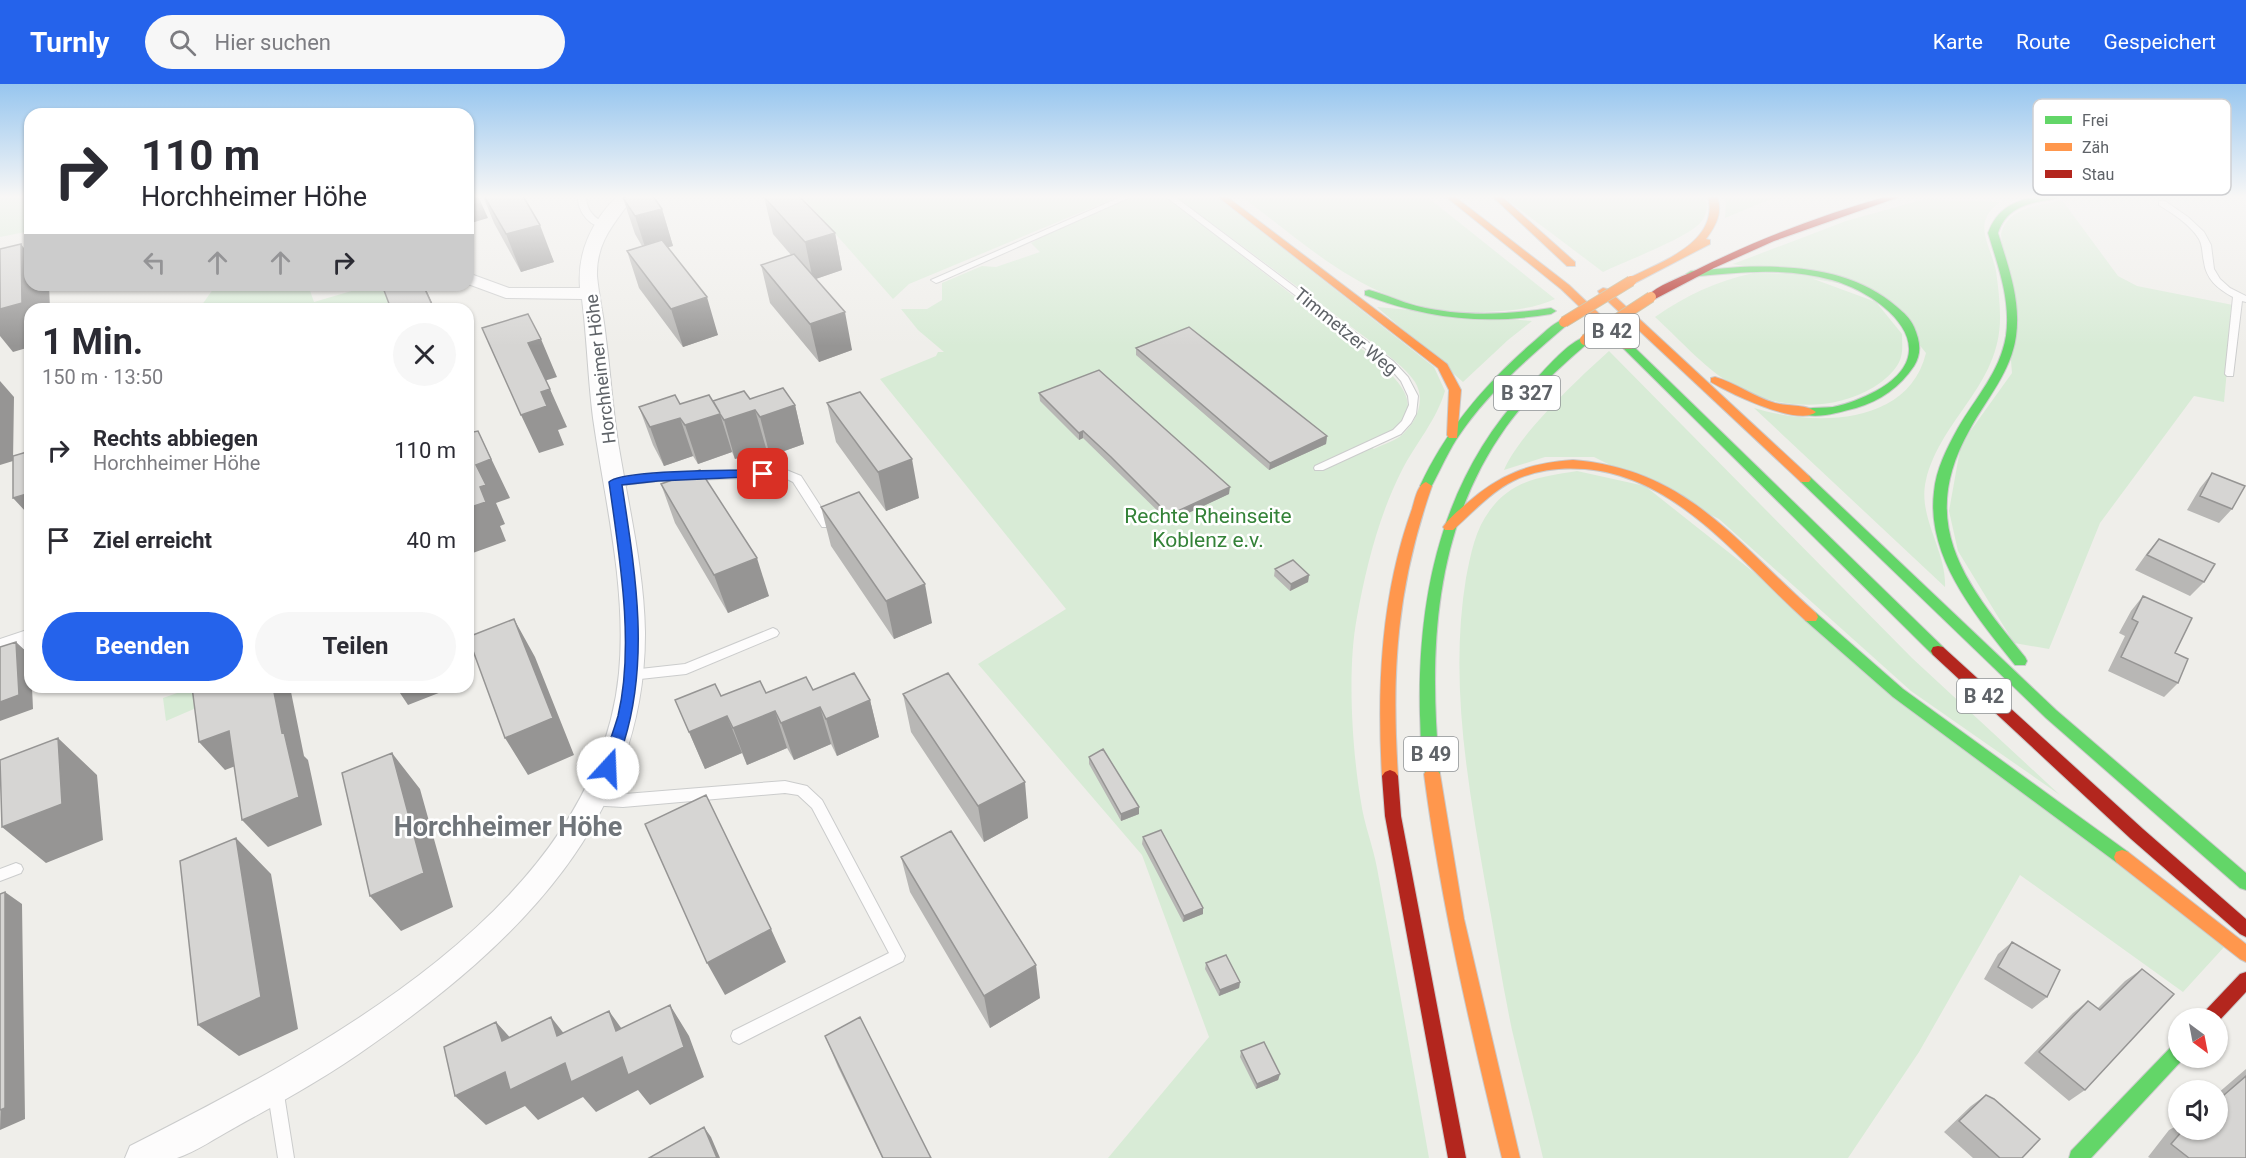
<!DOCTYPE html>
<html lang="de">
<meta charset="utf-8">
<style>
:root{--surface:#fff;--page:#f7f7f7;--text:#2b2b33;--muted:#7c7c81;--accent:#2563eb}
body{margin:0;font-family:Roboto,sans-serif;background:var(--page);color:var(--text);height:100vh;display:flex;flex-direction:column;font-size:22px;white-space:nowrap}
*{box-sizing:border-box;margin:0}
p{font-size:20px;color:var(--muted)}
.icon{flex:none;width:33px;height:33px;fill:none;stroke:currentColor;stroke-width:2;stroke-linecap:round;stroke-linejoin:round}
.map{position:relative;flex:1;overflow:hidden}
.panel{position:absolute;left:24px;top:219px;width:450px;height:390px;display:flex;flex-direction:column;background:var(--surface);border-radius:18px;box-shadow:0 2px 4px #0004}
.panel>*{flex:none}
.guide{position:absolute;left:24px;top:24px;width:450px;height:183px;border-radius:18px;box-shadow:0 2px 4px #0004;background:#fff;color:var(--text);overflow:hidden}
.needle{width:39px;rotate:148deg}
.buttons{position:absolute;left:2168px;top:924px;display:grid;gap:12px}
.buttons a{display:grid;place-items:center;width:60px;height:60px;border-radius:50%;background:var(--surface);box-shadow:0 2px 4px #0004;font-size:30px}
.pin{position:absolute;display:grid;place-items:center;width:51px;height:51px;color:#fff;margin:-26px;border-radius:12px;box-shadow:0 3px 9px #0006}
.me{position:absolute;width:66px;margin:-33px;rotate:20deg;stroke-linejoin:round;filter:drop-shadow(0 0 4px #0008)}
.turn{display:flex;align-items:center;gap:21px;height:126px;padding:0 18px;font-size:27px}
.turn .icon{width:78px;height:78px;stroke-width:2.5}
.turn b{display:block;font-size:42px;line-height:51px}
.lanes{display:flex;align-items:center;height:57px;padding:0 18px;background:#0003;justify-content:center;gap:30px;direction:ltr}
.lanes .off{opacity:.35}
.round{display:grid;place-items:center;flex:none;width:63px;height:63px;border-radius:32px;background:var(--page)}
.summary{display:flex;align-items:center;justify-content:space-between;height:102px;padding:0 18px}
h1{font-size:36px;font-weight:700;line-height:45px}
.cta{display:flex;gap:12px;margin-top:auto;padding:12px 18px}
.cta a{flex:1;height:69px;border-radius:36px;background:var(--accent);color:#fff;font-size:24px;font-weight:700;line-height:69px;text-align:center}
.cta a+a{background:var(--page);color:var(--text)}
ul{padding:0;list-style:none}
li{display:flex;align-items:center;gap:18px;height:90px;padding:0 18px}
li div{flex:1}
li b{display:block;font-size:22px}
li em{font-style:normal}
header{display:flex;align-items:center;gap:36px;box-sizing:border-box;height:84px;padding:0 30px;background:var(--accent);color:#fff}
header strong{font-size:28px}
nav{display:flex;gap:33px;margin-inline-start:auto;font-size:21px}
.search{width:420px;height:54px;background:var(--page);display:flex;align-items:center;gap:15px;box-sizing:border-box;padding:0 21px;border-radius:33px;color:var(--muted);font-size:22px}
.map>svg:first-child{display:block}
</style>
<header>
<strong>Turnly</strong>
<div class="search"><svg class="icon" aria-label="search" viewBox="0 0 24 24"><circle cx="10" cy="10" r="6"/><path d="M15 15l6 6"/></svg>Hier suchen</div>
<nav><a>Karte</a><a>Route</a><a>Gespeichert</a></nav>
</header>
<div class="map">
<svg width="2246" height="1074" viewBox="0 0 2246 1074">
<rect width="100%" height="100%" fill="#efeeea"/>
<path fill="#d8ebd6" d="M0,112H30V147L0,153Z
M802,112H1120L909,200L893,215Z
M1133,112H1165L1372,273C1392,291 1426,317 1396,345C1389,351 1376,355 1367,360L1374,365C1383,360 1396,357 1403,350C1417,337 1426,316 1415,298C1405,283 1387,271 1373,259L1175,112H1216L1434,283L1445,307C1436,337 1416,359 1402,386C1379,431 1366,483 1357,533C1347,584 1352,666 1361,718C1364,740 1373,762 1377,784C1395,881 1412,977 1429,1074H1108L1209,953L1142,771L978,580L1066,525L880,295L936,272L938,268H944L918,246L901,225H927L942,216V199L982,182L996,183L1040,168L1031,159L1041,153Z
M1241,112H1426L1555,215C1534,225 1507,227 1483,228C1378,231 1320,171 1241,112Z
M1502,112H1704C1709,120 1707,131 1701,138C1688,154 1625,177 1603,188Z
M1721,112H1778L1725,134L1726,117Z
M1925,115L2000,118C1971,139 1990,159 1996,187C1998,201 2000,218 2000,232C2001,301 1941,334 1926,396C1917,433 1947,467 1945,503L1754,324C1812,342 1908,343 1926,269L1875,206L1733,180L1846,137Z
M2062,116L2118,192L2137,202L2233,221L2224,318L2194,312L2100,439L2049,565L2014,559L1958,467L1949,427L1961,360L2012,289L2001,150C2008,123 2038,122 2062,116Z
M1754,189L1800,190L1876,218L1902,250C1902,257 1903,266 1901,273C1898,285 1884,297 1874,303C1828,330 1771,325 1727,297C1705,284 1675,251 1655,233C1687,211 1716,197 1754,189Z
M216,201H308L314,218L372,201H399L405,214L365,225H199Z
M1377,223L1532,237L1508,256L1463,298Z
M1609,267L1912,574L2060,711L1911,607L1719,435L1594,373H1545L1504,386C1519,350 1579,294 1609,267Z
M1577,387L1645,402L2225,862L2183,908L2020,791L1919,968L1848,1074H1543C1533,1031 1522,989 1512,946C1502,899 1495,851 1486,804C1468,701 1449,597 1466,494C1471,469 1475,446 1490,426C1513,395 1542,393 1577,387Z
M194,603H245L166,637L163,614Z"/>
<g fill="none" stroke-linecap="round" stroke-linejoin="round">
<defs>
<path id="lane" d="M578,112H586C586,125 594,135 606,139V143C590,144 577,127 578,112Z
M1123,112H1133L939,198L936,199L931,196Z
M1165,112H1174L1393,277L1408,293L1418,312L1416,330L1411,339L1401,350L1323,386H1315L1314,384L1315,382L1393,346L1402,337L1409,321L1408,312L1401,297L1387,281Z
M2159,117H2165L2188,133L2204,148L2211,161L2214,185L2220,195L2230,204L2246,212V218L2242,217L2233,292H2227L2225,290L2233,213C2218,205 2206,195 2204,178C2202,170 2203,162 2199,155C2190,140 2173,130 2159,121Z
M784,385L801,392L832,440L830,443H822L793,398L783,393L658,397L615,402L610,398L615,394L658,389Z
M773,544L777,546L779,549L777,552L686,590L631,596L627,594L625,591L627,588L631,586L685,580Z
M785,697L807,702L822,716L905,872L903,877L739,960L733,957L731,952L733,947L889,869L812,724L798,711L785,709L623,723L588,721L586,717L588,713Z
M16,779L21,781L23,785L21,789L0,797V785Z
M275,996L281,998L283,1004L294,1074H278L267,1004L269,998Z"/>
<path id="street" d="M617,112H634C615,139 596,157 597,192C599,213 604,233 606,255C611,293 613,332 620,370C630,429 644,488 645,548C646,735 516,860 373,960C329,992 281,1018 234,1044C217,1053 196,1068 177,1074C163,1074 141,1074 125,1074L130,1062C317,967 596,824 619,589C627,504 605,418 593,334C588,295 587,255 582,215L506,214L468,200V189L509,204H580C577,167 592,138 617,112Z
M30,545V563L0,573V555Z"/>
<path id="fast" d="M2039,112H2060C2054,116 2048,116 2042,117C2020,121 2005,128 1998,149C2008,182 2021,216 2016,252C2011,288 1987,314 1970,345C1916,440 1965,499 2025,573L2027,577L2025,581H2015C1977,533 1926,474 1934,408C1936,385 1947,364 1958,344C1976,313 2000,288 2006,252C2011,216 1998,182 1988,149C1997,124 2015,116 2039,112Z
M1740,183C1794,181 1854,185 1897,223C1904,229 1910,234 1914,243C1920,257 1922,269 1914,282C1900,303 1880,317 1856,324C1840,328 1822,334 1806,331V325C1815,323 1824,324 1833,323C1848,320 1863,314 1876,307C1950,266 1884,211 1832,196C1786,183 1738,188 1691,193L1686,190L1691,187Z
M1369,206C1385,210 1401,218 1417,222C1462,233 1506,231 1551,224L1556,227L1551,230C1486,241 1427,235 1365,211V207Z
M1564,235L1569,238L1568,240C1527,275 1485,311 1456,356C1446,372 1439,389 1430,405H1422L1420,402C1446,346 1484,301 1531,260C1541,252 1552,239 1564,235Z
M1585,253L1590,256L1589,258C1559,284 1529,311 1506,343C1433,445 1428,570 1440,690L1437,694L1432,696L1427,694C1420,680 1421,648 1420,631C1417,505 1444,386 1537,294C1548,282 1570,257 1585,253Z
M1628,260L1632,261L1943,563L1945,567L1943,571H1933L1624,265L1623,263Z
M1805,391L1809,392L2056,626L2246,789V806L2240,804L2046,634L1801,398L1799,395L1801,392Z
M1811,528L1816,529L1903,605L2128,768L2130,773L2128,778L2122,780L2116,778L1893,613L1806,537L1804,533L1806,529Z
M2178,959V974H2184L2091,1074H2069L2071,1067L2172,962Z"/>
<path id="slow" d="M1217,112H1226L1447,280L1461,306L1457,354H1449L1447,351L1449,306L1438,284Z
M1445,112H1454L1569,201L1632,261V265H1624L1561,205Z
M1492,112H1501L1575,178V182H1567Z
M1708,112H1717C1723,129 1716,141 1706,155L1710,156V160L1635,199H1627V195C1660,178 1720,159 1708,112Z
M1603,204L1607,205L1809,392L1811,395L1809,398H1801L1599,209L1598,207Z
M1715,293C1736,299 1754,313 1775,319C1787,322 1807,320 1816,328C1799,343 1729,309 1711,298V294Z
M1573,376C1688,385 1736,459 1816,529L1818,533L1816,537H1806C1740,478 1679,393 1585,385C1560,383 1535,386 1513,397C1491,408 1472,429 1453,446H1445L1443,443C1449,434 1458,427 1466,420C1500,390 1529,379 1573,376Z
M1426,398L1432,402C1397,502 1391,587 1398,692L1395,696L1390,698L1385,696L1382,692C1377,602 1381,511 1412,425C1415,416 1417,401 1426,398Z
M1432,684L1437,686L1440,690L1464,835L1520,1074H1502C1471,947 1441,820 1424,690L1427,686Z
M2122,766L2128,768L2246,860V878L2240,875L2116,778L2114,773L2116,768Z"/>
<path id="jam" d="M1888,112H1902L1774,157L1714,184L1655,215L1651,216L1646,213C1658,201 1679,194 1694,187C1756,156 1821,131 1888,112Z
M1938,562L1943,563L2143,745L2246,835V853L2240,850L2131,755L1933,571L1931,567L1933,563Z
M1390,686L1395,688L1398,692L1401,732L1466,1074H1448L1385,732L1382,692L1385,688Z
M2246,888V908L2217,939V934H2202L2204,928L2240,890Z"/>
</defs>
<use href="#lane" stroke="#cbcccc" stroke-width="2"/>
<use href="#street" stroke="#cbcccc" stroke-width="2"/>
<use href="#fast" stroke="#cacacb" stroke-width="2"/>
<use href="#slow" stroke="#cacacb" stroke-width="2"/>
<use href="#jam" stroke="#cacacb" stroke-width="2"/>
<use href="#lane" fill="#fdfcfc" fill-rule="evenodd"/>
<use href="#street" fill="#fdfcfc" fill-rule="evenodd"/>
<use href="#fast" fill="#63d668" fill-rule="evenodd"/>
<use href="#slow" fill="#ff974d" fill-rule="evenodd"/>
<use href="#jam" fill="#b3261e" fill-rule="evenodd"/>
<defs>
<path id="slow-bridge" d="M1564,238L1631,197
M1585,256L1651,213"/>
</defs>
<use href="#slow-bridge" stroke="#c8b996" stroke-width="12" stroke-linecap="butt"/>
<use href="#slow-bridge" stroke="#ff974d" stroke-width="10"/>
</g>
<path fill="#b8b7b5" d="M483,112H523L554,178L521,188L494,139Z
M764,113L835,149L842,186L815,195L852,266L819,278L770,219L761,181L791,171L773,150Z
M623,114L662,125L673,162L667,163L718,251L683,263L639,204L627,167L642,162L635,150Z
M1136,264L1327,352L1326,360L1269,386L1136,271Z
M1039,309L1229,410L1169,438L1083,354L1079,356L1040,317Z
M750,315L795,321L804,360L770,372L766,364L735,375L732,368L698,380L693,372L664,382L653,361L639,323L714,319Z
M827,319L919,414L886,427L836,358Z
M2212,389L2232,425L2219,439L2187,426L2200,404Z
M661,400L769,512L728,529L675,439Z
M821,423L932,539L894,555L831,462Z
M2159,455L2204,498L2190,512L2135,486L2147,469Z
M1275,485L1309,491L1308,498L1290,507L1274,492Z
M2143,512L2175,569L2178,599L2164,613L2108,587L2125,552L2119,549L2131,527Z
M813,606L870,616L879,653L837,672L831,660L794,676L787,664L747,681L742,669L705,685L675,616Z
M903,610L1028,734L984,758L911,648Z
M1089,673L1139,723V730L1121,737L1089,680Z
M1143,753L1203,824V830L1183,838L1142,760Z
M901,773L1040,914L990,944L910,808Z
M2012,858L2047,913L2032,925L1984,895L1998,870Z
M1206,879L1240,898L1239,904L1219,912L1205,885Z
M2142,885L2085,1006L2069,1017L2024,979L2073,929L2088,917L2097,925L2125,897Z
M825,952L931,1074H882L838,983Z
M1241,967L1280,990L1278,996L1256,1005L1240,973Z
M2246,985V1074H2150L2148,1073L2169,1046L2178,1041V1046H2217V1010Z
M1986,1011L2022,1074H1973L1944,1048L1971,1022Z"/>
<path fill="#969594" d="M468,112H478L488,134L468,140Z
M662,125L673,162L647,169L635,132Z
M540,141L554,178L521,188L506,150Z
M835,149L842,186L813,196L805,158Z
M21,160L30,172V201H49L50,225H30V263L13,268L0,252V225Z
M423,201H424L435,225H434Z
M707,213L718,251L683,263L671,225Z
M845,228L852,266L819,278L810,240Z
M541,255L557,293L544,297L528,259Z
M0,297L14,313L13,377L0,381Z
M550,305L567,343L558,346L564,361L539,369L521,331L541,308Z
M795,321L804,360L770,372L760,333Z
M755,326L766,364L735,375L724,336Z
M720,330L732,368L698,380L685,341Z
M680,334L693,372L664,382L650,343Z
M478,347L510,414L496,419L505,440L500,442L506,457L470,470L468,466V424L480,403L476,381Z
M1083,347V354L1079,356V349Z
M1327,352L1326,360L1269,386L1270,379Z
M912,375L919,414L886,427L878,388Z
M1230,403L1229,410L1169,438V431Z
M30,409V427L26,428L13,414Z
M757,474L769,512L728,529L714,491Z
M1309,491L1308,498L1290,507L1291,500Z
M925,500L932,539L894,555L886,517Z
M514,535L535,573L574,671L528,691L505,654Z
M16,558L30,571V603H32L33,625L0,637V618Z
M273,603H290L304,672L308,676L322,741L268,763L242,736L282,649Z
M396,603H454L408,621Z
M870,616L879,653L837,672L826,635Z
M820,623L831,660L794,676L781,639Z
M775,627L787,664L747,681L733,644Z
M727,632L742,669L705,685L689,648Z
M229,647L254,675L225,686L199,658Z
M58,654L97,691L103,756L46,779L2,743Z
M392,669L420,705L453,823L401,847L370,812Z
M1025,698L1028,734L984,758L978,722Z
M1139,723V730L1121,737V730Z
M236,754L271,790L298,945L239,972L198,941Z
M5,808L22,820L25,1035L0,1046Z
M1203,824V830L1183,838L1184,832Z
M771,845L786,878L725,911L707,879Z
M1036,881L1040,914L990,944L984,912Z
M1240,898L1239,904L1219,912L1220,906Z
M670,921L689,952L704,993L650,1021L638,1006L596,1028L583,1013L538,1036L525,1022L486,1041L455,1012L505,988L622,973Z
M609,927L632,959L616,947Z
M551,933L576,965L557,952Z
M496,938L524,969L502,957Z
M1280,990L1278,996L1256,1005L1257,1000Z
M704,1043L711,1053L720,1074H717Z"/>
<path fill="#d6d5d3" stroke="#969594" stroke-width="1.5" d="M484,112H523L540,141L506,150Z
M629,112H653L662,125L635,132L623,114Z
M769,112H799L835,149L805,158L764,113Z
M662,156L707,213L671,225L627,167Z
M21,160L22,219L0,225V165Z
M794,170L845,228L810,240L761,181Z
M382,201H423L434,225H391Z
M528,230L541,255L528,259L550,305L541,308L547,322L521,331L482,244Z
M1189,243L1327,352L1270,379L1136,264Z
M1099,286L1230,403L1169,431L1111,373L1083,347L1079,349L1039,309Z
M783,304L795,321L760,333L755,326L724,336L720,330L685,341L680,334L650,343L639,323L675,311L680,320L709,311L720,329L713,317L744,307L750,315Z
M860,308L912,375L878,388L827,319Z
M478,347L491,375L476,381L486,401L480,403L486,418L468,424V349Z
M30,367V409L13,414V372Z
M700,386L757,474L714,491L661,400Z
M2212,389L2245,402L2232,425L2200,412Z
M859,408L925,500L886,517L821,423Z
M2159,455L2215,480L2204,498L2147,471Z
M1293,476L1309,491L1291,500L1275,485Z
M2143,512L2192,534L2175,569L2188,575L2178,599L2121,573L2138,538L2132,535Z
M514,535L553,634L505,654L468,553Z
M16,558L19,611L0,618V563Z
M854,589L870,616L826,635L820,623L781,639L775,627L733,644L727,632L689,648L675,616L715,600L721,612L760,597L766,609L806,593L813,606Z
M948,589L1025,698L978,722L903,610Z
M192,603H273L282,649L284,648L299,713L242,736L229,647L199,658Z
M58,654L62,720L2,743L0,676Z
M1103,665L1139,723L1121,730L1089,673Z
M392,669L424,789L370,812L342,689Z
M706,711L771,845L707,879L645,740Z
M1161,746L1203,824L1184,832L1143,753Z
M951,747L1036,881L984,912L901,773Z
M236,754L261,913L198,941L180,777Z
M5,808V1024L0,1026V810Z
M2012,858L2060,886L2047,913L1998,883Z
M1226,871L1240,898L1220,906L1206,879Z
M2142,885L2174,910L2085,1006L2039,968L2088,917L2100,926Z
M670,921L684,963L628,991L622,973L571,998L565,979L510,1006L505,988L455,1012L444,963L496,938L502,957L551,933L557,952L609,927L616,947Z
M860,933L931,1074H883L825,952Z
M1264,958L1280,990L1257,1000L1241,967Z
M2246,992V1074H2189L2171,1060L2183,1046H2217V1017Z
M1986,1011L1994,1015L2040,1055L2022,1074H2000L1959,1037Z
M704,1043L717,1074H649Z"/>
<linearGradient id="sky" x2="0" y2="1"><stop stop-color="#97c6ef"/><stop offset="0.43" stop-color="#f8f7f6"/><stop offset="1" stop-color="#f8f7f6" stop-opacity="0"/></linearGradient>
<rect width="2246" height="262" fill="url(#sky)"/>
<path fill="#2563eb" stroke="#184099" stroke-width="1.5" d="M763,386L768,387V392L658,397L622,401C635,487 650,574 624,658C621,668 618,679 614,689L608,691L603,689L601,684C606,667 613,649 618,632C635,560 619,470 609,398C621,386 739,386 763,386Z"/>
<g text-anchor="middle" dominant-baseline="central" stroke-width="5" stroke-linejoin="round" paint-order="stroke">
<g font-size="18" fill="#5f6368" stroke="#fff">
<text transform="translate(1346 247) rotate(39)">Timmetzer Weg</text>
<text transform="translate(600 285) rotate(-97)">Horchheimer Höhe</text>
</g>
<g fill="#fff" stroke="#8f9295" stroke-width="1.5">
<rect x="1585" y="230" width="54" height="34" rx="4.5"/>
<rect x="1494" y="292" width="66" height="34" rx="4.5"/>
<rect x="1957" y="595" width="54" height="34" rx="4.5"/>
<rect x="1404" y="653" width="54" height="34" rx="4.5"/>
</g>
<g font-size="20" font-weight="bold" fill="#5f6368">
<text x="1612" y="247">B 42</text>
<text x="1527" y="309">B 327</text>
<text x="1984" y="612">B 42</text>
<text x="1431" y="670">B 49</text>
</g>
<g font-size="21" fill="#348238" stroke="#fff">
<text x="1208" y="432">Rechte Rheinseite<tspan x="1208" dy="24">Koblenz e.v.</tspan></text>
</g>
<g font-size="27" font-weight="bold" fill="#70757a" stroke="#fff">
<text x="508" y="743">Horchheimer Höhe</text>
</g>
</g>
<rect x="2033" y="15" width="198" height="96" rx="9" fill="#fff" stroke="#cfd0d2" stroke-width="1.5"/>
<rect x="2045" y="32" width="27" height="8" fill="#63d668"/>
<rect x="2045" y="59" width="27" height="8" fill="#ff974d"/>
<rect x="2045" y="86" width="27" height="8" fill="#b3261e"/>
<g font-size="16" fill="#5f6368">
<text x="2082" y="42">Frei</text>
<text x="2082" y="69">Zäh</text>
<text x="2082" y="96">Stau</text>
</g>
</svg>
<div class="buttons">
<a><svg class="needle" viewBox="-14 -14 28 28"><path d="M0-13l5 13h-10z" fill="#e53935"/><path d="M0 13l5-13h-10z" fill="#7c7c81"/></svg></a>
<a><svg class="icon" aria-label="sound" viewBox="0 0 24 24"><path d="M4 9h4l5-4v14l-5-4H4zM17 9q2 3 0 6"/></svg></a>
</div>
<div class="pin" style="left:763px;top:390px;background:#d93025"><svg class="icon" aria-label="arrive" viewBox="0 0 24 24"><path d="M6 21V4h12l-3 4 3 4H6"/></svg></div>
<svg class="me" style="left:608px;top:684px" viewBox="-20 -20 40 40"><circle r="19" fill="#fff"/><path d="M0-13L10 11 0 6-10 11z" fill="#2563eb"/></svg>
<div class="guide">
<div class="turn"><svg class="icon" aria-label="right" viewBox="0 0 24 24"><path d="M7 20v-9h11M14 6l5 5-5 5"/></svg><div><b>110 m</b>Horchheimer Höhe</div></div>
<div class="lanes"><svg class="icon off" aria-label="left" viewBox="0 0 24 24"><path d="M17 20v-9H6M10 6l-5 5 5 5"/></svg><svg class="icon off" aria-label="ahead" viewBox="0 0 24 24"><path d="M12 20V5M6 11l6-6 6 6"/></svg><svg class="icon off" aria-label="ahead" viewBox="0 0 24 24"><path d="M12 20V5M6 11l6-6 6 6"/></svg><svg class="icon" aria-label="right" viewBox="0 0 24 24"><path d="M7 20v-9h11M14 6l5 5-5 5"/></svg></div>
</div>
<section class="panel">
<div class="summary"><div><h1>1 Min.</h1><p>150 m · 13:50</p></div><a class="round"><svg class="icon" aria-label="close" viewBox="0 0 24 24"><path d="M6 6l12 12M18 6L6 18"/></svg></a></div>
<ul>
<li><svg class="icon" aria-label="right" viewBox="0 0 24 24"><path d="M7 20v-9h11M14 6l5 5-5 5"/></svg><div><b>Rechts abbiegen</b><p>Horchheimer Höhe</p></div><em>110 m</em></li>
<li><svg class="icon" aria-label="arrive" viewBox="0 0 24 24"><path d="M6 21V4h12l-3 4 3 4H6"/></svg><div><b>Ziel erreicht</b></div><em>40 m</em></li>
</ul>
<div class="cta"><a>Beenden</a><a>Teilen</a></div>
</section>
</div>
